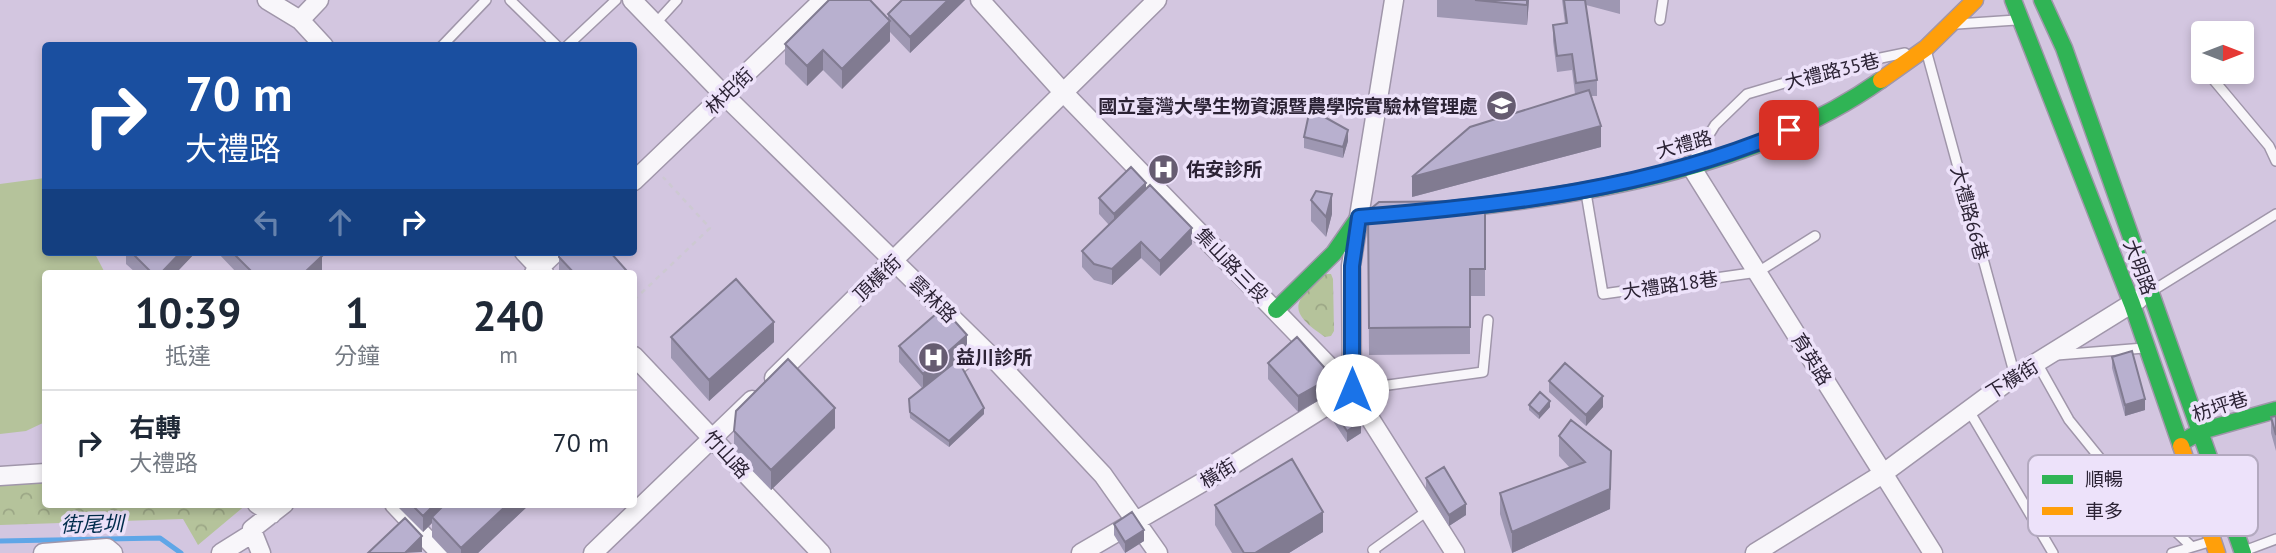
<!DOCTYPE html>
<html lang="zh-TW">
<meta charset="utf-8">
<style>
:root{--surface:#fff;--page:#f2f2f3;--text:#1f2937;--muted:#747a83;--line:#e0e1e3}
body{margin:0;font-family:"PT Sans","Noto Sans TC",sans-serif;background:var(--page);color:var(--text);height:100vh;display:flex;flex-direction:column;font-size:26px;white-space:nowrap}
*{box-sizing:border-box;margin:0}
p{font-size:23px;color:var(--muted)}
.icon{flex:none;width:38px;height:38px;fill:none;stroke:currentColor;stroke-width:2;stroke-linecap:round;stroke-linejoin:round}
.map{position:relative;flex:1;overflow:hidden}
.side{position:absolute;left:42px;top:270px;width:595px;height:238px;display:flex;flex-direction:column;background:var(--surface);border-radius:7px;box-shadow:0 4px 10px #0003}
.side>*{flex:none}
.hud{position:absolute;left:42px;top:42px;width:595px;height:214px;border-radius:7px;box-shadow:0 4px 10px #0003;background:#1a4fa0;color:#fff;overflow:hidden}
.needle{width:46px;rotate:90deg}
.tools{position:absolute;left:2191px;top:21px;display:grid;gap:14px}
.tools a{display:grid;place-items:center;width:63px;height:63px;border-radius:7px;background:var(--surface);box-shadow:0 4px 10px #0003;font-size:35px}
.pin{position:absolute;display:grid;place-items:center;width:60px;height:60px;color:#fff;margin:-30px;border-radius:14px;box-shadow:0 4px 10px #0006}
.me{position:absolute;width:77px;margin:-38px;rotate:0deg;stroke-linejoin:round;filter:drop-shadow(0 0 5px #0008)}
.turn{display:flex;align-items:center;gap:24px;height:147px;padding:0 28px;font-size:32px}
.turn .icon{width:91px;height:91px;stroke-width:2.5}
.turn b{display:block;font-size:49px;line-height:60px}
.lanes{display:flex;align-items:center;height:66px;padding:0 28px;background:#0003;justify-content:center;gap:35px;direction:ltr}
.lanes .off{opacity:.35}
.eta{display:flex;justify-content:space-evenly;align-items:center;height:119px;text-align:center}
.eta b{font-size:42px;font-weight:600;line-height:49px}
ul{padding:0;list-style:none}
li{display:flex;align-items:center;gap:21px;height:105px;padding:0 28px;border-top:2px solid var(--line)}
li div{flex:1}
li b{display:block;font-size:26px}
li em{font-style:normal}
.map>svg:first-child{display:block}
</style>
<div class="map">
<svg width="2276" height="553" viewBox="0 0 2276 553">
<defs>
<pattern id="park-crowns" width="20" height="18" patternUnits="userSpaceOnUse" patternTransform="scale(1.75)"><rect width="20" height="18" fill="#b5c39b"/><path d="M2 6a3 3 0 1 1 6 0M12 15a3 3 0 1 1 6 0" fill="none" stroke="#9ca786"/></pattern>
</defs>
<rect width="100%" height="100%" fill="#d3c6e0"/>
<path fill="url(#park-crowns)" d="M1326,274H1331L1333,279L1334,331L1331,336L1325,337C1285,310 1294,301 1326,274Z
M45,478L46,504H247L198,545L183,519L0,525V483Z"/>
<path fill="#b5c39b" d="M45,178L46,252H94L105,273H46L45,422L26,431L0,434V184Z"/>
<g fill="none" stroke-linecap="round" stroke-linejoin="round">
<path stroke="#5fa6e7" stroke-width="5" d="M0,541L160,538L181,553"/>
<defs>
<path id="lane" d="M510,0L557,46
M1660,20L1663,0
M655,24L677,0
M1957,24L2016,20
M442,46L486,0
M567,46L616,0
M1926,50L2015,376
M2207,72L2269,146L2276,161
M1694,159L1715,125L1747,94L1842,66L1905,53
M1586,193L1603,294L1758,272L1815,236
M2152,291L2276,214
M2057,355L2144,348
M2037,363L2069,420L2103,462L2192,547
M960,369L984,349
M1352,390L1483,372L1488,320
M1968,409L2053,553
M2244,551L2276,539
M1375,553L1373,550L1427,511
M2172,553L2212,541"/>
<path id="street" d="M267,0L300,20L324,46
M632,0L725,96L999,364L1103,475L1158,553
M980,0L1062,91L1352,390L1455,553
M300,20L319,0
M1690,165L1933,553
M634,181L823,0
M524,252L544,273
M534,273L556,252
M634,356L821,553
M774,378L1157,0
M0,476L46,473
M257,504L272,514
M394,504L440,553
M253,533L252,529L284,504
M253,533L261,553
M43,553L107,548L113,553
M221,553L253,533
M593,553L752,400
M1081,553L1234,464L1352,390L1351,266L1394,0
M1755,553L1881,475L2015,376L2139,299"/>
<path id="fast" d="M2013,0L2132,304L2181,446
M2042,0L2064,48L2243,553
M1453,209C1596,194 1761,165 1881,80
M1276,310L1334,253L1359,217L1402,214
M2184,441L2201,431L2276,410"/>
<path id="slow" d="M1881,80L1926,48L1975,0
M2181,446L2217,553"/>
</defs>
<use href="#lane" stroke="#a096aa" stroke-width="12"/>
<use href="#street" stroke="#a096aa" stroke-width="21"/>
<use href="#fast" stroke="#a096aa" stroke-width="19"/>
<use href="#slow" stroke="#a096aa" stroke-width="19"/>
<path stroke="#cdc9d2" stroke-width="2.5" stroke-dasharray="5 5" stroke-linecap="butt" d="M634,300L710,228L663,177"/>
<use href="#lane" stroke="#f8f6fa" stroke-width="9"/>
<use href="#street" stroke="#f8f6fa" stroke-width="18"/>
<use href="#fast" stroke="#30b455" stroke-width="16"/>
<use href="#slow" stroke="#ff9f0a" stroke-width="16"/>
</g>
<path fill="#9e97b2" d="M902,0H965L910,53L890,32V41L842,89L823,70L807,86L785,64V44L888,18V14Z
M1437,0H1529L1527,25L1437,17Z
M1562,0H1620V14L1586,5L1597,80V96H1591L1601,147L1412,197L1575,94L1572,70L1557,72L1553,41V25L1565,23Z
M1304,137L1348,141L1343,158L1304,148Z
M1146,189L1192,244L1160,276L1141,258L1112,285L1094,280L1082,267V251L1109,225L1099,214V198Z
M1311,200L1332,214L1326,237L1311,221Z
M1485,201V296H1470V354L1369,355L1368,211Z
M126,252H196L176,273H136L126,264Z
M217,252H318L322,272L320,273H237Z
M559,252L626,273H559Z
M671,337L774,342L709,401L671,358Z
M899,346L967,351L956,361L984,414L949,447L910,418L909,399L922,388L899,362Z
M2112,357L2145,410L2125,416L2112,368Z
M1268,363L1324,383L1323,398L1298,412L1268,379Z
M1549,381L1603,407L1586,426L1549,392Z
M1529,405L1550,407L1539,419L1529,410Z
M1331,407L1361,433L1347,442L1331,418Z
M2276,416V451L2271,433V417Z
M835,428L771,490L734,452V431Z
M1559,436L1611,472L1610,509L1512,553L1500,514V493L1570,468L1559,456Z
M1426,478L1466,515L1449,526L1426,489Z
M395,504H530L478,553H447L432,537V523L423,532Z
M1215,505L1323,532L1289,553H1232L1215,525Z
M1114,524L1144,541L1125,553L1114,535Z"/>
<path fill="#817b91" d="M948,0H965L910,53V37Z
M1527,0H1529L1527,25Z
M890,21V41L842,89V69Z
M823,50V70L807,86V66Z
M1601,126V147L1412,197V177Z
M1348,130V141L1343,158V147Z
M1146,183V199L1114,230V214Z
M1332,194V214L1326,237V217Z
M1192,228V244L1160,276V261Z
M1141,242V258L1112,285V269Z
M181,252H196L176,273H161Z
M322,256V272L320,273H305Z
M774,322V342L709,401V380Z
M967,335V351L923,390V374Z
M1324,367L1323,398L1298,412V396Z
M1603,396V407L1586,426V415Z
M2145,399V410L2125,416V405Z
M1550,401V407L1539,419V414Z
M835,408V428L771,490V470Z
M984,408V414L949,447V441Z
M1361,422V433L1347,442V431Z
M1611,451L1610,509L1512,553V532Z
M435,504H450L432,517V523L423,532V516Z
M508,504H530L478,553H461V548Z
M1466,504V515L1449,526V515Z
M1323,512V532L1289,553H1255Z
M1144,530V541L1125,553V542Z
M422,536V552L405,553Z"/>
<path fill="#b8b0cf" stroke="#817b91" stroke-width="2" d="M829,0H870L890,21L842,69L823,50L807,66L785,44Z
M902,0H948L910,37L888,14Z
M1475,0H1527V5Z
M1564,0H1585L1597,80L1576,83L1572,54L1557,56L1553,25L1567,23Z
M1589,90L1601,126L1412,177L1470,127Z
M1310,109L1348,130L1343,147L1304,137Z
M1131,167L1146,183L1114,214L1099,198Z
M1150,185L1192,228L1160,261L1141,242L1112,269L1094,264L1082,251Z
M1316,191L1332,194L1326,217L1311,200Z
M1485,201V269H1470V327L1369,328L1368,211L1379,202Z
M131,252H181L161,273H152Z
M232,252H318L322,256L305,272L306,273H253Z
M559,252H610L626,270L623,273H574L559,257Z
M736,279L774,322L709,380L671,337Z
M943,308L967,335L923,374L899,346Z
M1297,337L1324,367L1323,382L1298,396L1268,363Z
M2132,351L2145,399L2125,405L2112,357Z
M788,359L835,408L771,470L734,431L736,411Z
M958,360L984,408L949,441L910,412L909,399Z
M1565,363L1603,396L1586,415L1549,381Z
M1540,392L1550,401L1539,414L1529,405Z
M1339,401L1349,405L1361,422L1347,431L1331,407Z
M2276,416V435L2271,417Z
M1571,420L1611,451L1610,489L1512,532L1500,493L1585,462L1559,436Z
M1292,459L1323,512L1255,553H1244L1215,505Z
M1444,467L1466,504L1449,515L1426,478Z
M411,504H435L423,516Z
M445,504H508L461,548L432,517Z
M1132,512L1144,530L1125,542L1114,524Z
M405,518L422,536L405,553H368Z"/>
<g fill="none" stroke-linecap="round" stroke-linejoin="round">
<defs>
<path id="route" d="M1352,390V266L1359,217C1506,205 1652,189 1789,130"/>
</defs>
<use href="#route" stroke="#114b97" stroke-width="18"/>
<use href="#route" stroke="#1a73e8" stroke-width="12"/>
</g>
<defs>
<symbol id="university-disc" viewBox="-11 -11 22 22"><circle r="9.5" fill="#665c71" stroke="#ede2fa"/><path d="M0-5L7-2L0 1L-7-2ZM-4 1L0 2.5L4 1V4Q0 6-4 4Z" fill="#fff"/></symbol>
<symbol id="hospital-disc" viewBox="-11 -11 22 22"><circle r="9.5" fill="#665c71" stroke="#ede2fa"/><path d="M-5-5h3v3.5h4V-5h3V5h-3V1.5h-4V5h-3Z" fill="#fff"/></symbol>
</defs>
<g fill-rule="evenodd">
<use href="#university-disc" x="1484" y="88" width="35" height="35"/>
<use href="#hospital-disc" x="1146" y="152" width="35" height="35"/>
<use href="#hospital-disc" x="916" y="340" width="35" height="35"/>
</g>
<g text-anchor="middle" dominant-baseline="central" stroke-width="7" stroke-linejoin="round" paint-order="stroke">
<g font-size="19" fill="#2c2335" stroke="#ede2fa">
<text transform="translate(1832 71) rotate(-14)">大禮路35巷</text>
<text transform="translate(729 91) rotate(-44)">林圯街</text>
<text transform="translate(1684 144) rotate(-15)">大禮路</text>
<text transform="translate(1970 213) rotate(75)">大禮路66巷</text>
<text transform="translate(1232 265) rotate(46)">集山路三段</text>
<text transform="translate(2140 267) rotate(69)">大明路</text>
<text transform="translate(877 278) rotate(-44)">頂橫街</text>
<text transform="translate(1670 285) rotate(-8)">大禮路18巷</text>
<text transform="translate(933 299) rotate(44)">雲林路</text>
<text transform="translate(1812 359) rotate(58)">育英路</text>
<text transform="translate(2012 379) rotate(-32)">下橫街</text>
<text transform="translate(2220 406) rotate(-18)">枋坪巷</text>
<text transform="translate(727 454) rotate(47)">竹山路</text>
<text transform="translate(1218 473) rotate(-31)">橫街</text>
</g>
<g font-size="19" font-weight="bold" fill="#2c2335" stroke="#ede2fa" text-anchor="start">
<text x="1478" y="106" text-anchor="end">國立臺灣大學生物資源暨農學院實驗林管理處</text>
<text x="1186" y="169">佑安診所</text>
<text x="956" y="357">益川診所</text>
</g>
<g font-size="21" font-style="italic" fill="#002c4c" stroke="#ede2fa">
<text transform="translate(92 524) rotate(-1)">街尾圳</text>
</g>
</g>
<rect x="2028" y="455" width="230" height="81" rx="10" fill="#ede2fa" stroke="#b3a9bf" stroke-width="2"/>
<rect x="2042" y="475" width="31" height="9" fill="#30b455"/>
<rect x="2042" y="507" width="31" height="8" fill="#ff9f0a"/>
<g font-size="19" fill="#2c2335">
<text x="2085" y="486">順暢</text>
<text x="2085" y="518">車多</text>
</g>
</svg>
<div class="tools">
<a><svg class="needle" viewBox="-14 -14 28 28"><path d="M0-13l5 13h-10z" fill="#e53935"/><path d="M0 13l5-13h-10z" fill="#747a83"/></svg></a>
</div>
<div class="pin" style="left:1789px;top:130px;background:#d93025"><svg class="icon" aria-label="arrive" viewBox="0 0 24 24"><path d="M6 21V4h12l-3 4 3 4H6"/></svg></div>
<svg class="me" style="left:1352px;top:390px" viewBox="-20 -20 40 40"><circle r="19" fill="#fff"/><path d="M0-13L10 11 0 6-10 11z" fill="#1a73e8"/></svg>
<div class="hud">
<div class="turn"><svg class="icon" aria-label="right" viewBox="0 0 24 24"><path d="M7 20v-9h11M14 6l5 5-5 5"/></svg><div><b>70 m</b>大禮路</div></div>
<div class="lanes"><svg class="icon off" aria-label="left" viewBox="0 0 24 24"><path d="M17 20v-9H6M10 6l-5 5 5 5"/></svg><svg class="icon off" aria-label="ahead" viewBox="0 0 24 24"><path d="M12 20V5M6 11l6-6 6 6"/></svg><svg class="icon" aria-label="right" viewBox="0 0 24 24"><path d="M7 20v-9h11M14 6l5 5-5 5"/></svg></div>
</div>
<section class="side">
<div class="eta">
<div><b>10:39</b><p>抵達</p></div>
<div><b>1</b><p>分鐘</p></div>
<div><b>240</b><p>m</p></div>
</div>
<ul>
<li><svg class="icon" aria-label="right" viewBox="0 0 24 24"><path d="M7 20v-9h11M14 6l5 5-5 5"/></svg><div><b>右轉</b><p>大禮路</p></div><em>70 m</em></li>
</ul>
</section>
</div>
